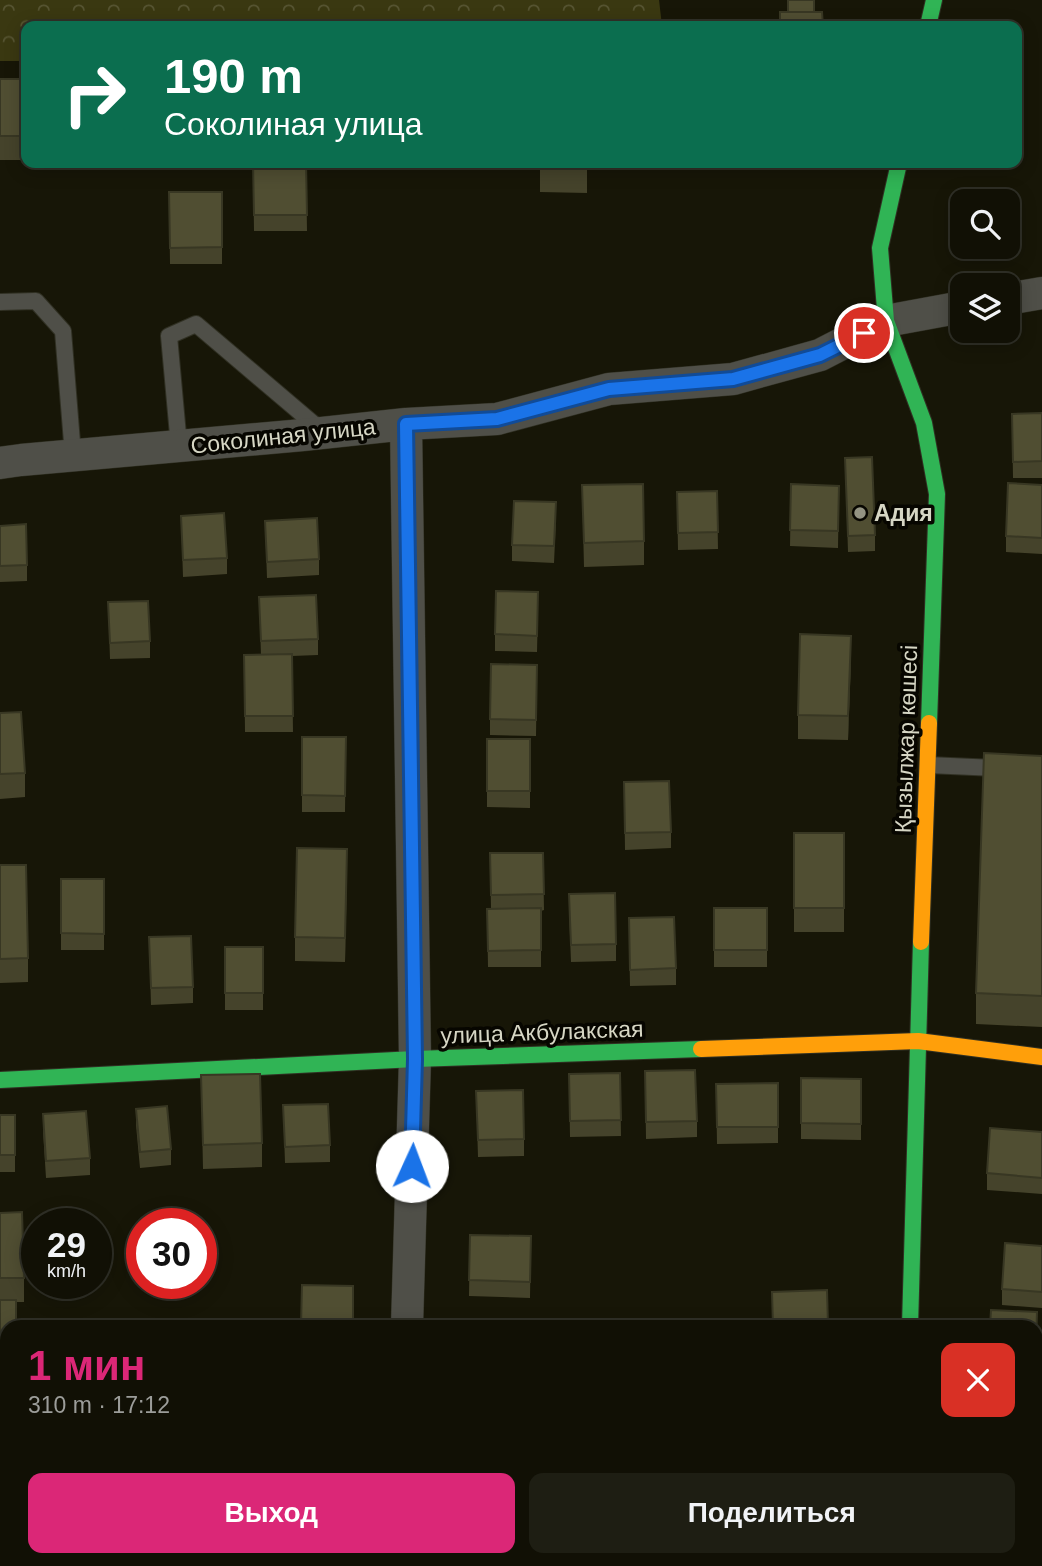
<!DOCTYPE html>
<html lang="ru">
<meta charset="utf-8">
<style>
:root{--surface:#111005;--page:#1e1e13;--text:#f1f3f6;--muted:#9c9d9a;--line:#303027;--accent:#db2777}
body{margin:0;font-family:Helvetica,sans-serif;background:var(--page);color:var(--text);height:100vh;display:flex;flex-direction:column;font-size:26px;white-space:nowrap}
*{box-sizing:border-box;margin:0}
p{font-size:23px;color:var(--muted)}
.icon{flex:none;width:38px;height:38px;fill:none;stroke:currentColor;stroke-width:2;stroke-linecap:round;stroke-linejoin:round}
.map{position:relative;flex:1;overflow:hidden}
.details{position:absolute;left:0px;top:1320px;width:1043px;height:247px;display:flex;flex-direction:column;background:var(--surface);border-radius:21px 21px 0 0;box-shadow:0 4px 18px #0003,0 0 0 2px var(--line)}
.details>*{flex:none}
.top-card{position:absolute;left:21px;top:21px;width:1001px;height:147px;border-radius:14px;box-shadow:0 4px 18px #0003,0 0 0 2px var(--line);background:#0b6e4f;color:#fff;overflow:hidden}
.controls{position:absolute;left:950px;top:189px;display:grid;gap:14px}
.controls a{display:grid;place-items:center;width:70px;height:70px;border-radius:14px;background:var(--surface);box-shadow:0 4px 18px #0003,0 0 0 2px var(--line);font-size:35px}
.speed{position:absolute;left:21px;top:1208px;display:flex;gap:14px;font-size:35px;font-weight:700;text-align:center}
.speed>*{display:grid;place-content:center;width:91px;height:91px;border-radius:50%;background:var(--surface);box-shadow:0 4px 18px #0003,0 0 0 2px var(--line);line-height:1}
.speed small{font-size:18px;font-weight:400}
.speed .limit{border:10px solid #d22;background:#fff;color:#111}
.pin{position:absolute;display:grid;place-items:center;width:60px;height:60px;color:#fff;margin:-30px;border:4px solid #fff;border-radius:50%;box-shadow:0 2px 7px #0007}
.me{position:absolute;width:77px;margin:-38px;rotate:2deg;stroke-linejoin:round;filter:drop-shadow(0 0 5px #0008)}
.turn{display:flex;align-items:center;gap:24px;height:147px;padding:0 28px;font-size:32px}
.turn .icon{width:91px;height:91px;stroke-width:2.5}
.turn b{display:block;font-size:49px;line-height:60px}
.round{display:grid;place-items:center;flex:none;width:74px;height:74px;border-radius:14px;background:var(--page)}
.summary{display:flex;align-items:center;justify-content:space-between;height:119px;padding:0 28px}
h1{font-size:42px;font-weight:700;line-height:52px;color:var(--accent)}
.primary-button{display:flex;gap:14px;margin-top:auto;padding:14px 28px}
.primary-button a{flex:1;height:80px;border-radius:14px;background:var(--accent);color:#fff;font-size:28px;font-weight:700;line-height:80px;text-align:center}
.primary-button a+a{background:var(--page);color:var(--text)}
.map>svg:first-child{display:block}
</style>
<div class="map">
<svg width="1042" height="1566" viewBox="0 0 1042 1566">
<defs>
<pattern id="forest-crowns" width="20" height="18" patternUnits="userSpaceOnUse" patternTransform="scale(1.75)"><rect width="20" height="18" fill="#3a3811"/><path d="M2 6a3 3 0 1 1 6 0M12 15a3 3 0 1 1 6 0" fill="none" stroke="#565432"/></pattern>
</defs>
<rect width="100%" height="100%" fill="#171607"/>
<path fill="url(#forest-crowns)" d="M0,0H659L662,26H26V61H0Z"/>
<g fill="none" stroke-linecap="round" stroke-linejoin="round">
<defs>
<path id="lane" d="M0,302L36,301L63,331L73,455
M179,446L169,336L196,324L322,431
M928,765L1042,770"/>
<path id="street" d="M1008,299L1042,293
M406,424L415,1059L407,1326
M0,463L21,460L303,435L406,424L497,419L609,389L733,379L820,355L886,321L962,307
M400,1566L401,1559"/>
<path id="fast" d="M928,26L934,0
M899,163L880,248L886,321L924,423L937,494L929,723
M0,1080L415,1059L701,1049
M910,1326L921,942
M903,1559V1566"/>
<path id="slow" d="M921,942L929,723
M701,1049L918,1041L1042,1057"/>
</defs>
<use href="#lane" stroke="#303023" stroke-width="18"/>
<use href="#street" stroke="#303023" stroke-width="33"/>
<use href="#fast" stroke="#303023" stroke-width="18"/>
<use href="#slow" stroke="#303023" stroke-width="18"/>
<use href="#lane" stroke="#4f4f48" stroke-width="16"/>
<use href="#street" stroke="#4f4f48" stroke-width="32"/>
<use href="#fast" stroke="#30b455" stroke-width="16"/>
<use href="#slow" stroke="#ff9f0a" stroke-width="16"/>
</g>
<path fill="#45432b" d="M0,79H26V160H0Z
M60,163H118V169L60,168Z
M158,163H217L216,170L158,169Z
M253,163H306L307,231H254Z
M540,163H587V193L540,192Z
M169,192H222V264H170Z
M1042,413V478H1013L1012,414Z
M845,458L875,535V551L848,552Z
M791,484L839,486L838,548L790,546Z
M582,485L644,541V565L584,567Z
M1042,485V554L1006,552V536Z
M717,491L718,549L678,550L677,492Z
M181,516L227,558V574L183,577Z
M556,519L554,563L512,561V545Z
M265,521L319,559V575L267,578Z
M0,526L27,565V581L0,582Z
M259,597L318,639V655L292,656L293,732H245L244,655H261Z
M108,602L150,641V658L110,659Z
M538,608L537,652L495,651V634Z
M851,660L848,740L798,739V715Z
M537,665L536,736L490,735V719Z
M0,713L25,773V797L0,799Z
M302,737H346L345,812H302Z
M487,739H530V808L487,807Z
M1042,756V1027L976,1024V993Z
M624,782L671,832V848L625,850Z
M794,833H844V932H794Z
M490,853H543L544,910L541,911V967H488L487,909H491Z
M0,865L28,958V982L0,983Z
M347,873L345,962L295,961V937Z
M61,879H104V950H61Z
M714,908H767V967H714Z
M569,911L616,944V961L571,962Z
M629,935L676,968V985L630,986Z
M149,937L193,987V1003L151,1005Z
M225,947H263V1010H225Z
M645,1071L697,1121V1137L646,1139Z
M620,1073L621,1136L570,1137L569,1074Z
M201,1075L262,1143V1167L203,1169Z
M801,1078L861,1079V1140L801,1139Z
M778,1083V1143L717,1144L716,1084Z
M476,1091L524,1139V1156L478,1157Z
M283,1105L330,1145V1162L285,1163Z
M136,1109L171,1149V1165L140,1168L136,1125Z
M43,1114L90,1158V1175L46,1178L43,1131Z
M0,1115H15V1172H0Z
M1042,1132V1194L987,1190V1173Z
M0,1213L24,1278V1302H16L7,1326V1366H0Z
M470,1235L531,1236L530,1298L469,1296Z
M1042,1246V1308L1002,1305V1289Z
M1036,1383H1042L1040,1474H1036Z
M0,1466H7V1526H0Z
M978,1559H1033V1566H978Z"/>
<path fill="#383723" d="M851,636V660L848,740V716Z
M347,849V873L345,962V938Z"/>
<path fill="#504e32" stroke="#383723" stroke-width="2" d="M788,0H814V12H788Z
M780,12H822L823,26H780Z
M0,79H26V136H0Z
M253,163H306L307,215H254Z
M540,163H587V169L540,168Z
M169,192H222V247L170,248Z
M1042,413V461L1013,462L1012,414Z
M872,457L875,535L848,536L845,458Z
M1008,483L1042,485V538L1006,536Z
M643,484L644,541L584,543L582,485Z
M791,484L839,486L838,531L790,530Z
M717,491L718,532L678,533L677,492Z
M514,501L556,502L554,546L512,545Z
M224,513L227,558L183,560L181,516Z
M317,518L319,559L267,562L265,521Z
M26,524L27,565L0,566V526Z
M496,591L538,592L537,636L495,634Z
M316,595L318,639L261,641L259,597Z
M148,601L150,641L110,643L108,602Z
M800,634L851,636L848,716L798,715Z
M292,654L293,716H245L244,655Z
M491,664L537,665L536,720L490,719Z
M21,712L25,773L0,774V713Z
M302,737H346L345,796L302,795Z
M487,739H530V791H487Z
M984,753L1042,756V996L976,993Z
M669,781L671,832L625,833L624,782Z
M794,833H844V908H794Z
M297,848L347,849L345,938L295,937Z
M490,853H543L544,894L491,895Z
M0,865H26L28,958L0,959Z
M61,879H104V934L61,933Z
M615,893L616,944L571,945L569,894Z
M541,908V950L488,951L487,909Z
M714,908H767V950H714Z
M674,917L676,968L630,970L629,918Z
M191,936L193,987L151,988L149,937Z
M225,947H263V993H225Z
M695,1070L697,1121L646,1122L645,1071Z
M620,1073L621,1120L570,1121L569,1074Z
M260,1074L262,1143L203,1145L201,1075Z
M801,1078L861,1079V1124L801,1123Z
M778,1083V1127H717L716,1084Z
M523,1090L524,1139L478,1140L476,1091Z
M328,1104L330,1145L285,1147L283,1105Z
M167,1106L171,1149L140,1152L136,1109Z
M86,1111L90,1158L46,1161L43,1114Z
M0,1115H15V1155H0Z
M990,1128L1042,1132V1178L987,1173Z
M22,1212L24,1278H0V1213Z
M470,1235L531,1236L530,1282L469,1280Z
M1005,1243L1042,1246V1292L1002,1289Z
M302,1285L353,1286V1326H301Z
M827,1290L828,1326H773L772,1292Z
M0,1300H16V1326H7V1350H0Z
M991,1310L1037,1312L1036,1344V1326H990Z
M473,1319L534,1320V1326H473Z
M1036,1383H1042L1040,1450H1036Z
M0,1466H7V1510L0,1509Z
M0,1536H7V1559H24V1566H0Z
M291,1559H349V1566H291Z
M472,1559H514V1566H473Z
M775,1559H835V1566H775Z"/>
<g fill="none" stroke-linecap="round" stroke-linejoin="round">
<defs>
<path id="route" d="M412,1166L415,1059L406,424L497,419L609,389L733,379L820,355L864,333"/>
</defs>
<use href="#route" stroke="#114b97" stroke-width="18"/>
<use href="#route" stroke="#1a73e8" stroke-width="12"/>
</g>
<circle fill="#939382" stroke="#070600" stroke-width="2.5" cx="860" cy="513" r="7"/>
<g text-anchor="middle" dominant-baseline="central" stroke-width="7" stroke-linejoin="round" paint-order="stroke">
<g font-size="23" fill="#d6d6c4" stroke="#070600">
<text transform="translate(283 436) rotate(-6)">Соколиная улица</text>
<text transform="translate(906 739) rotate(-88)">Қызылжар көшесі</text>
<text transform="translate(542 1032) rotate(-2)">улица Акбулакская</text>
</g>
<g font-size="23" font-weight="bold" fill="#d6d6c4" stroke="#070600" text-anchor="start">
<text x="874" y="513">Адия</text>
</g>
</g>
</svg>
<div class="controls">
<a><svg class="icon" aria-label="search" viewBox="0 0 24 24"><circle cx="10" cy="10" r="6"/><path d="M15 15l6 6"/></svg></a>
<a><svg class="icon" aria-label="layers" viewBox="0 0 24 24"><path d="M12 4l9 5-9 5-9-5zM3 14l9 5 9-5"/></svg></a>
</div>
<div class="speed"><div>29<small>km/h</small></div><div class="limit">30</div></div>
<div class="pin" style="left:864px;top:333px;background:#d93025"><svg class="icon" aria-label="arrive" viewBox="0 0 24 24"><path d="M6 21V4h12l-3 4 3 4H6"/></svg></div>
<svg class="me" style="left:412px;top:1166px" viewBox="-20 -20 40 40"><circle r="19" fill="#fff"/><path d="M0-13L10 11 0 6-10 11z" fill="#1a73e8"/></svg>
<div class="top-card">
<div class="turn"><svg class="icon" aria-label="right" viewBox="0 0 24 24"><path d="M7 20v-9h11M14 6l5 5-5 5"/></svg><div><b>190 m</b>Соколиная улица</div></div>
</div>
<section class="details">
<div class="summary"><div><h1>1 мин</h1><p>310 m · 17:12</p></div><a class="round" style="background:#d93025;color:#fff"><svg class="icon" aria-label="close" viewBox="0 0 24 24"><path d="M6 6l12 12M18 6L6 18"/></svg></a></div>
<div class="primary-button"><a>Выход</a><a>Поделиться</a></div>
</section>
</div>
